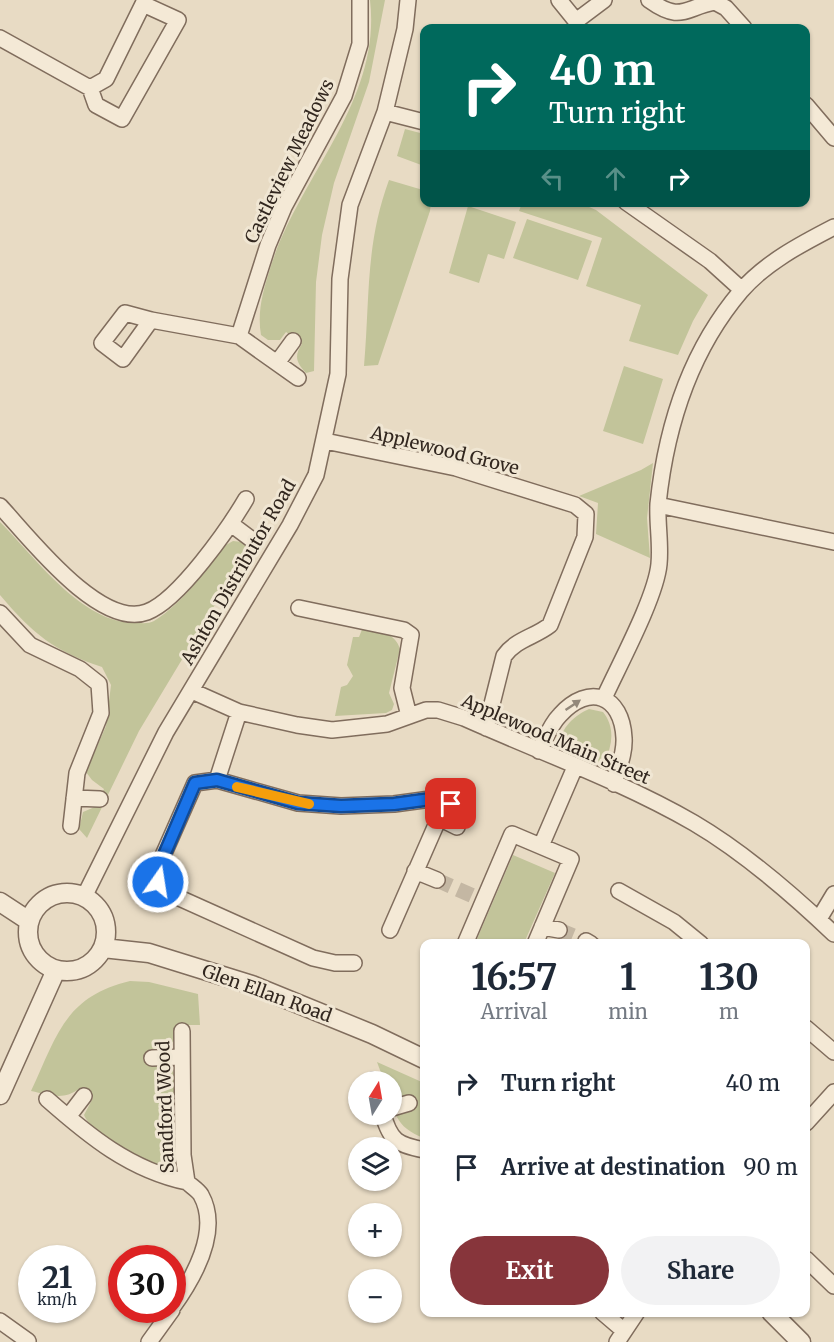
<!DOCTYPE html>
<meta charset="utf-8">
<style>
:root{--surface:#fff;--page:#f2f2f3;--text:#1f2937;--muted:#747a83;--accent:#87353b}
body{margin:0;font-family:Merriweather,serif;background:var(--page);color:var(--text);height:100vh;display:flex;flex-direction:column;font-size:22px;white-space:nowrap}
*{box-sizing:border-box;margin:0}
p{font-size:20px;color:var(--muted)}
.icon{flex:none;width:33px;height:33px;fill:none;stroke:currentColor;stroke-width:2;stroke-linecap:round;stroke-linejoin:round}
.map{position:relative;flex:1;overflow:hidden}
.sheet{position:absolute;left:420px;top:939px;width:390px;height:378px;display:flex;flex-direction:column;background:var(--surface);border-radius:12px;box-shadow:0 2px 4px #0004}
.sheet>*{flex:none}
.banner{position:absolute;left:420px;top:24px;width:390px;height:183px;border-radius:12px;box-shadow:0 2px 4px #0004;background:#00695c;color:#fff;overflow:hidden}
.needle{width:39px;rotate:11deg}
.tools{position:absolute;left:348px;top:1071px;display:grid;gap:12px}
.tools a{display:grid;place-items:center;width:54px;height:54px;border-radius:50%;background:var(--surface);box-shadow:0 2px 4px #0004;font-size:30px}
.speed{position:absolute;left:18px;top:1245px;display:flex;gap:12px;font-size:30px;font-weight:700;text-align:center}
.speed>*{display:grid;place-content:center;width:78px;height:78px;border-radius:50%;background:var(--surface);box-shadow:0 2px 4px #0004;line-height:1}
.speed small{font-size:15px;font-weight:400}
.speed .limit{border:9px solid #d22;background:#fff;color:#111}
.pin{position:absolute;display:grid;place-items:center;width:51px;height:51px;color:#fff;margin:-26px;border-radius:12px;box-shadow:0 3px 9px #0006}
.me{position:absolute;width:66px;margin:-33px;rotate:13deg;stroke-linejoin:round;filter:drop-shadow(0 0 4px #0008)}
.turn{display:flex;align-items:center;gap:21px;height:126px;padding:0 30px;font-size:27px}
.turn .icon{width:78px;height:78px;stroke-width:2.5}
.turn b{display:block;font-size:42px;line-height:51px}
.lanes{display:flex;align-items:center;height:57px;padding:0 30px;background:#0003;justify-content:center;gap:30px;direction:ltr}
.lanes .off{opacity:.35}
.eta{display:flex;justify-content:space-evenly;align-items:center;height:102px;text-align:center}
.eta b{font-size:36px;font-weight:700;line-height:42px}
.primary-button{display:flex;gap:12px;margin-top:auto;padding:12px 30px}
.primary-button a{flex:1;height:69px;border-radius:36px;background:var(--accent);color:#fff;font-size:24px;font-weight:700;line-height:69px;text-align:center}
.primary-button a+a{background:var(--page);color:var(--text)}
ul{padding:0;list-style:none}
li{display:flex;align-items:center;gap:18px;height:84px;padding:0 30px}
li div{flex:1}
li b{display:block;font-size:22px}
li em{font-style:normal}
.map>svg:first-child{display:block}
</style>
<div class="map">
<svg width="834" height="1342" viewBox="0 0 834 1342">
<rect width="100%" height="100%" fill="#e8dbc4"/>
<path fill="#c2c49a" d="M370,0H385L369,82L334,183L322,235L316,282L314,371L306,373C296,362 294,356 302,344L286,332L280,340H268L261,335C257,312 263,291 270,269C298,177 382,102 370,0Z
M405,129L424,134V166L397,156Z
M389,180L423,190L424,202L431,203L430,211L378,365L364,366C370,299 365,245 389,180Z
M522,203H580L596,210L708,295L693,321L678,355L629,341L641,305L586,286L602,238L519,211Z
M468,206L516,222L504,259L488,254L479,283L449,273Z
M527,219L592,241L578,280L513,258Z
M624,366L663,379L643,444L603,431Z
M653,463L647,518L650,558L596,534L598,503L579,496L641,470Z
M0,522C35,557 82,624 136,623C142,623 149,624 154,621C183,603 204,572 226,545L233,541L242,542L249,548L139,731L87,838L79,829L83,812L97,806L104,789L92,780L86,772L106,726L111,685L102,667C54,651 33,634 0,595Z
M363,627C378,631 395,632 400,649L389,693L394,704L392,710L386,713L335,716L341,687L347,685L353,676L347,665L353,637H359Z
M589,709L603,712C615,727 613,745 604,762L600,763L560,746C559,729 575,715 589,709Z
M513,855L555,873L524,943H489L477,939Z
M130,981L149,982L198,994L200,1025H176L174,1041L165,1048L153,1049L152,1063L163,1065L173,1070L176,1085L178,1163L175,1168C153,1172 93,1136 84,1115L93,1098L80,1088C64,1101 50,1095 31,1091C57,1036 64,997 130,981Z
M377,1062L424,1083V1138C395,1127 392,1112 392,1082L384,1081Z"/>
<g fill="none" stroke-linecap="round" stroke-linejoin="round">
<path stroke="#c4b7a3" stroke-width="15" stroke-dasharray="15 8" stroke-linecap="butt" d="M437,880L473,896
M559,930L586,941"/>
<defs>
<path id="minor" d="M559,0L576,21L604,0
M649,0C681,23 684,8 715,2L726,8L744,28
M0,38L90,88L96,105L122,119L178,20L143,4L106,79L90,88
M806,105L834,138
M385,112L424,122
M626,202L710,261L742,290
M151,320L125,313L102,343L123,359L151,320L239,336L298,378
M239,336L268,245L284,207L344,96L360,44V0
M277,363L293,341
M325,441L456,468L575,505L586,514L585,537L550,625C535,637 516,639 504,656L486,728
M658,505L834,542
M0,506C28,536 100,630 147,612C179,600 229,528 246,499
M231,524L251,539
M299,608L404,630L411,635L402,688L409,716
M0,613L30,645L80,669L99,684L101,713L77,773L71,826
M192,691L239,712L297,725L332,730L387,724L426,710H438L464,718C540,752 621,781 694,823C745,853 791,893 834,934
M604,698C619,665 656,597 659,564C661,544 657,524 658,504C666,428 690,351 741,291C765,263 801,244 834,227
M539,751C545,740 550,725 560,715C589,683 622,695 624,738C625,754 618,769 614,784
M217,780L239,712
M74,798L100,799
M541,846L575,767
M415,871L437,880
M619,891L674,922L701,944
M84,897L166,732L290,525L316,475L338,374L340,279L350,205L385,112L405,29L408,0
M819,919L834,894
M542,927L559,930
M390,930L439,818L457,827
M586,941L591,944
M465,944L512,834L571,859L535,944
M354,963H335L313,958L166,892L158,882L157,869L195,783L217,780L298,803L341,806L394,804L438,798L464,809
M806,1028L834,1052
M152,1058L182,1057
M373,1080L374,1082
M47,1099C89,1136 130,1170 187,1182
M392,1108L409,1103
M383,1114C390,1141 398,1145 424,1150
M68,1117L84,1096
M806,1123L834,1092
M806,1259L834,1286
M172,1308C193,1279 221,1231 201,1195C198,1190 191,1186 187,1182L183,1155L182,1031
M602,1312L623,1330
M0,1321L28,1341
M149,1342L172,1310
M617,1342L637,1312"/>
<path id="tertiary" d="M28 932a39 39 0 1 1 78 0a39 39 0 1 1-78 0Z
M0,902L29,921
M103,948L149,953L252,985L372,1034L424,1059
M0,1095L56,970
M771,1312L801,1342"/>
</defs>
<use href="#minor" stroke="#806d5d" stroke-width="18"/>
<use href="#tertiary" stroke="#806d5d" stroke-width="21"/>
<use href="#minor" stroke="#f4e9d6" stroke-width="15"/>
<use href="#tertiary" stroke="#f4e9d6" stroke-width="18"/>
</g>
<defs><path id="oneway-solid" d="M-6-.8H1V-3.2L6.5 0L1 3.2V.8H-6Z" transform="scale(1.5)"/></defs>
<use fill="#93887a" href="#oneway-solid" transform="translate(573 705) rotate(-34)"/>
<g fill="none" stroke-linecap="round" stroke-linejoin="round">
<defs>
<path id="route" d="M158,882V869L195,783L217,780L298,803L341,806L394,804L438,798L451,804"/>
</defs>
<use href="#route" stroke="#114b97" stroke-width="15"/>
<use href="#route" stroke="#1a73e8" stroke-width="10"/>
<path stroke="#f59e0b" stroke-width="10" d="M237,787L309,804"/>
</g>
<g text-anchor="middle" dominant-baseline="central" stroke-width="6" stroke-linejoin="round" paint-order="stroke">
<g font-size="18" fill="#32271f" stroke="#f0e6d3">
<text transform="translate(289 161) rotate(-64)">Castleview Meadows</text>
<text transform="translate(445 450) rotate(14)">Applewood Grove</text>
<text transform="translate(238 572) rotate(-60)">Ashton Distributor Road</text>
<text transform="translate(556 739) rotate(23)">Applewood Main Street</text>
<text transform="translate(267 993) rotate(20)">Glen Ellan Road</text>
<text transform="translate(165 1107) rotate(-92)">Sandford Wood</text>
</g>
</g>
</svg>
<div class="tools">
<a><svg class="needle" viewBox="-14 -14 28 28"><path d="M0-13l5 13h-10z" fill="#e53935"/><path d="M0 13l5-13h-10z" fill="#747a83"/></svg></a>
<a><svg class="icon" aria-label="layers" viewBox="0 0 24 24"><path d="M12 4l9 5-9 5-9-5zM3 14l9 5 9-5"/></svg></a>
<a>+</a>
<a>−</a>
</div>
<div class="speed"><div>21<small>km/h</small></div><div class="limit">30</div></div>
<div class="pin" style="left:451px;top:804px;background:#d93025"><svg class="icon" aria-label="arrive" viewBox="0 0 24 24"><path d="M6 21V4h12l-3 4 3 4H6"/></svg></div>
<svg class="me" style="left:158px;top:882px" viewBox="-20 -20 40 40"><circle r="17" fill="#1a73e8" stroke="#fff" stroke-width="3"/><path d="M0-11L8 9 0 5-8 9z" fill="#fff"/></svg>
<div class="banner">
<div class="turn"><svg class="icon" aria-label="right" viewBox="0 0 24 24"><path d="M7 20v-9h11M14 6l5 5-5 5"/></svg><div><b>40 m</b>Turn right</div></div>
<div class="lanes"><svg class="icon off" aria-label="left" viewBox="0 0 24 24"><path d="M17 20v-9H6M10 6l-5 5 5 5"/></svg><svg class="icon off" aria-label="ahead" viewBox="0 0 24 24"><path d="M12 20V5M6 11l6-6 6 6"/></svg><svg class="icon" aria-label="right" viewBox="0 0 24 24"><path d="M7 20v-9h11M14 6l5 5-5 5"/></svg></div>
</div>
<section class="sheet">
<div class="eta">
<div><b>16:57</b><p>Arrival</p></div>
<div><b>1</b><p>min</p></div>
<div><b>130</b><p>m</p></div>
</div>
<ul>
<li><svg class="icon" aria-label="right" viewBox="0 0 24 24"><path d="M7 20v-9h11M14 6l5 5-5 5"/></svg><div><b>Turn right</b></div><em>40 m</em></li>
<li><svg class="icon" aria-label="arrive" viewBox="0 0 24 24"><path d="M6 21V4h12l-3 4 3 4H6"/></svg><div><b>Arrive at destination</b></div><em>90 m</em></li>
</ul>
<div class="primary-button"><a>Exit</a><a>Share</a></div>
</section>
</div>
